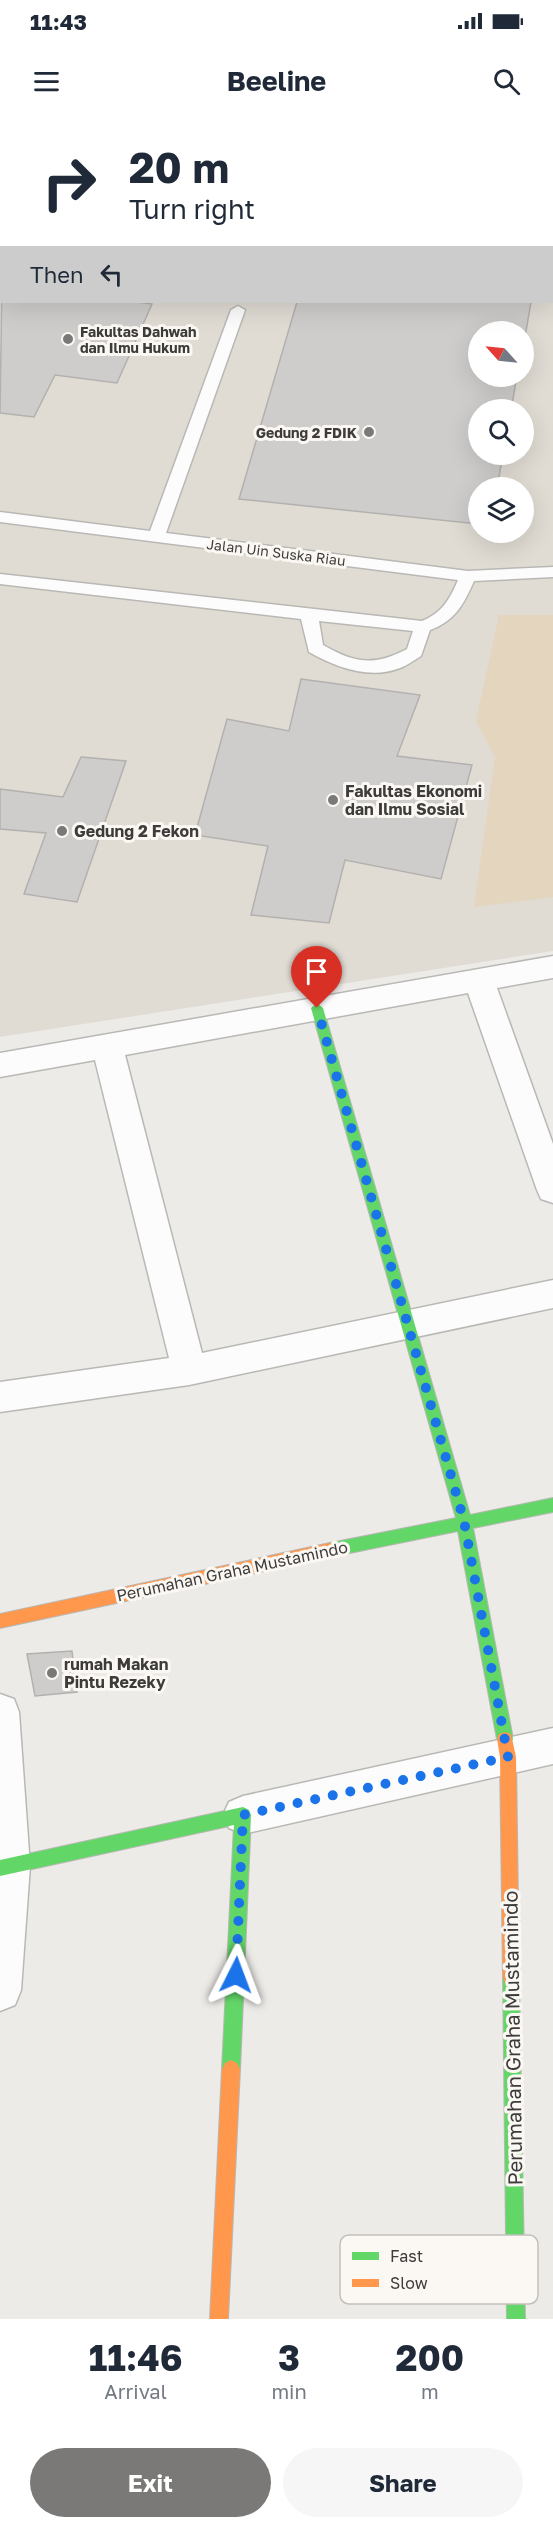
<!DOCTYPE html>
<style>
:root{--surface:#fff;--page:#f6f6f7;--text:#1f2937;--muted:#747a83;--accent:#7b7977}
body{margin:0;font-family:"Golos Text",sans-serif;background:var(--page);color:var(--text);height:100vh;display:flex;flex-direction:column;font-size:22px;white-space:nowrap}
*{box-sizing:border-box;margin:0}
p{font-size:20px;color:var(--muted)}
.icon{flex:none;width:33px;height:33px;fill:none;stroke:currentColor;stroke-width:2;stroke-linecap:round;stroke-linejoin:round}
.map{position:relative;height:2199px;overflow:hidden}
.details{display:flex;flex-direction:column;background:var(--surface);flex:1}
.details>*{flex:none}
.top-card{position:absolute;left:0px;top:0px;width:554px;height:183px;box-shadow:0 6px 24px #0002;background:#fff;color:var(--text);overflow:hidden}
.needle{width:39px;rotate:297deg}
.buttons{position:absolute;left:468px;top:201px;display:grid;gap:12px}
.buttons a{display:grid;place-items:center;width:66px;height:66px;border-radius:50%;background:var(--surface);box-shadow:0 6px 24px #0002;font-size:30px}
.pin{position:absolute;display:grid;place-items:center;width:51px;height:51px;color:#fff;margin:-62px -26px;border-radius:50% 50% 50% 0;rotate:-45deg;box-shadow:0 0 6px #0007}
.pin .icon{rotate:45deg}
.me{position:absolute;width:66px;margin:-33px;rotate:3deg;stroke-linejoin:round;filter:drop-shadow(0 0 4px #0008)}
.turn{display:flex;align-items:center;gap:21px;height:126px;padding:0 30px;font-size:27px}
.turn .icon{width:78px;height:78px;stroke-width:2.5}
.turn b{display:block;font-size:42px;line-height:51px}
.then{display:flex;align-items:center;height:57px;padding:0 30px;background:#0003;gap:12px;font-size:22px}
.eta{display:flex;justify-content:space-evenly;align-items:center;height:102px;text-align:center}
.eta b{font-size:36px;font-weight:700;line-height:42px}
.primary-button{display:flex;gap:12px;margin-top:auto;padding:12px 30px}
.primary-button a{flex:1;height:69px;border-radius:36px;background:var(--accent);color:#fff;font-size:24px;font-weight:700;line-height:69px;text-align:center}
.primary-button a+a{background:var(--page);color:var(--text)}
.status{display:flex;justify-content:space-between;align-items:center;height:42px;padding:0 30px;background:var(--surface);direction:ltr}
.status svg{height:16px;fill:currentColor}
header{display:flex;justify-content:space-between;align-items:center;height:78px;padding:0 30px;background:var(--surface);font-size:27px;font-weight:700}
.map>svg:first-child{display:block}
</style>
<div class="status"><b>11:43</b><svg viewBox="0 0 49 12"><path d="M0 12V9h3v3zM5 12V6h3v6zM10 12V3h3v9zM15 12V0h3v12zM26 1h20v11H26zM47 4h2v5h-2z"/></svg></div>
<header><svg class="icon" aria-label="menu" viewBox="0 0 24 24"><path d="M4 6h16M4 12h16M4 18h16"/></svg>Beeline<svg class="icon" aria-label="search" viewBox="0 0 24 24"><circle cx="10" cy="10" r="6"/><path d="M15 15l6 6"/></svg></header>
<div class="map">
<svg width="553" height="2199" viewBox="0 0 553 2199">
<rect width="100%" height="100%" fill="#edebe8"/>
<path fill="#e0dcd4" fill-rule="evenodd" d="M0,0H553V831L0,917ZM2,2H552V182H2ZM478,212H524V256H478ZM478,290H524V334H478ZM478,368H524V412H478Z"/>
<path fill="#e3d5be" d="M499,495H553V777L474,787L495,637L476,601Z"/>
<path fill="#cfcdcb" stroke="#b3b1af" stroke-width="1.5" d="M283,0H348L346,2Z
M2,158V182H137L152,184L117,263L55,255L34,297L0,293Z
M297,182H531L524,223V212H478V256H517L511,290H478V334H503L497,368H478V404L239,379Z
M301,559L420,575L397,636L472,645L441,759L345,740L329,803L251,795L268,726L195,715L227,599L289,611Z
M81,637L126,641L77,782L24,774L46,713L0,709V669L63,677Z
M72,1531L77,1572L35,1576L27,1534Z"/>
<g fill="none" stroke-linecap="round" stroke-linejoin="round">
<defs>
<path id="lane" d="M238,186L245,190L166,413L468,451L553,447V457L474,461C464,484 455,501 430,510L421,536C414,540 408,545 400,548C370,560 335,547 309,532L301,499L0,464V454L422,501C442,493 450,479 458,460L0,402V392L150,411L231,190ZM319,501L413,511L407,529C375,546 356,544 323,525Z"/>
<path id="street" d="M553,836V858L497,868L553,1024V1083L541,1079L537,1070L468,873L125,935L202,1233L553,1160V1188L189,1265L0,1292V1262L169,1238L95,940L0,957V933Z
M0,1574L14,1579L19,1592L30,1746L21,1870L15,1885L0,1891Z
M553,1608V1644L243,1714L229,1708L223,1695L229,1682L243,1676Z"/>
<path id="fast" d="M317,883L323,888L470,1395L553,1378V1392L473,1408L513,1619L511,1624L505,1626L499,1624L497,1619L458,1411L330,1437L325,1435L323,1430L325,1425L330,1423L456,1398L311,888Z
M243,1687L249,1690L251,1695L240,1949L237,1955L231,1958L225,1955L222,1949L234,1705L0,1756V1740Z
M511,1849L517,1851L519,1857L525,2199H507L503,1857L505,1851Z"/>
<path id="slow" d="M330,1423L335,1425L337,1430L335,1435L330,1437L0,1508V1494Z
M505,1612L511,1614L516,1637L519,1857L517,1863L511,1865L505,1863L503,1857L500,1637L497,1619L499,1614Z
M231,1940L237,1943L240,1949L228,2199H210L222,1949L225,1943Z"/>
</defs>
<use href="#lane" stroke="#b9b8b5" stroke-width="3"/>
<use href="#street" stroke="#b9b8b5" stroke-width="3"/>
<use href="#fast" stroke="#b9b8b5" stroke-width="2"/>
<use href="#slow" stroke="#b9b8b5" stroke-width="2"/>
<use href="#lane" fill="#fcfcfc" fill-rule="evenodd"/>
<use href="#street" fill="#fcfcfc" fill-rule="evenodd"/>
<use href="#fast" fill="#63d668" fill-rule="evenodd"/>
<use href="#slow" fill="#ff974d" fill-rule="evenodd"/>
</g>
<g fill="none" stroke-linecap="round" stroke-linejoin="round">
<path stroke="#1a73e8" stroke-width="10" stroke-dasharray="0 18" d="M236,1855L243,1695L508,1637L464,1401L317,888"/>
</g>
<g fill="#7b7977" stroke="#fbf8f4" stroke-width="2">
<circle cx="68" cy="219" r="6"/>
<circle cx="369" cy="312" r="6"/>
<circle cx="333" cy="680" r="6"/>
<circle cx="62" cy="711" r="6"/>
<circle cx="52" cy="1553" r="6"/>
</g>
<g text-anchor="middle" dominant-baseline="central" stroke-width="6" stroke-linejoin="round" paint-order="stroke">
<g font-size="14" font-weight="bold" fill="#3d3c3a" stroke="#fbf8f4" text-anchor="start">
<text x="80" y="211">Fakultas Dahwah<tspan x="80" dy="16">dan Ilmu Hukum</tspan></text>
<text x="357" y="312" text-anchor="end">Gedung 2 FDIK</text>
</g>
<g font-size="14" fill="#3d3c3a" stroke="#fbf8f4">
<text transform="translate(276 432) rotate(7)">Jalan Uin Suska Riau</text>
</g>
<g font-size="16" font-weight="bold" fill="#3d3c3a" stroke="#fbf8f4" text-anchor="start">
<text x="345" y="671">Fakultas Ekonomi<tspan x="345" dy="18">dan Ilmu Sosial</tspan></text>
<text x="74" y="711">Gedung 2 Fekon</text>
<text x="64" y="1544">rumah Makan<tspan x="64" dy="18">Pintu Rezeky</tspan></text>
</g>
<g font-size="16" fill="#3d3c3a" stroke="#fbf8f4">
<text transform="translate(232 1451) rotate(-12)">Perumahan Graha Mustamindo</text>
</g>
<g font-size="20" fill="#3d3c3a" stroke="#fbf8f4">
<text transform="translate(512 1918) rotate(-91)">Perumahan Graha Mustamindo</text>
</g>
</g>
<rect x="340" y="2115" width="198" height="69" rx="9" fill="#fbf8f4" stroke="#c2c0bc" stroke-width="1.5"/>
<rect x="352" y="2132" width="27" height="8" fill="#63d668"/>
<rect x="352" y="2159" width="27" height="8" fill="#ff974d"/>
<g font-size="16" fill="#3d3c3a">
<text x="390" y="2142">Fast</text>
<text x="390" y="2169">Slow</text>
</g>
</svg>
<div class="buttons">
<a><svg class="needle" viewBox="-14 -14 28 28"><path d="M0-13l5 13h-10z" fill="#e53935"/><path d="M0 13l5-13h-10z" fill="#747a83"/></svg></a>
<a><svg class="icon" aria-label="search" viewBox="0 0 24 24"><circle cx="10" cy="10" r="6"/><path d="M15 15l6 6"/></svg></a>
<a><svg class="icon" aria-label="layers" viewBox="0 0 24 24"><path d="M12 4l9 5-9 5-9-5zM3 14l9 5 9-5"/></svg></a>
</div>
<div class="pin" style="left:317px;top:888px;background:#d93025"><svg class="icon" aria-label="arrive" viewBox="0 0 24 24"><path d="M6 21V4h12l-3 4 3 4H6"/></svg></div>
<svg class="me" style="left:236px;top:1855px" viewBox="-20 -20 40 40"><path d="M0-17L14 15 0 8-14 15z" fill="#1a73e8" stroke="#fff" stroke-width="4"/></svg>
<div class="top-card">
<div class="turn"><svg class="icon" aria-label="right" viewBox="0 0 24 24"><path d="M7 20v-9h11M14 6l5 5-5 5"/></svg><div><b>20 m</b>Turn right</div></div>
<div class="then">Then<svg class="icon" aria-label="left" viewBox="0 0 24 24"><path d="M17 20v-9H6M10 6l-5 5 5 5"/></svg></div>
</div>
</div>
<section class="details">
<div class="eta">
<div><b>11:46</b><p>Arrival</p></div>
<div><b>3</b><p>min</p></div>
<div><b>200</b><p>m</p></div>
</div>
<div class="primary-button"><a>Exit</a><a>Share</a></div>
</section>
